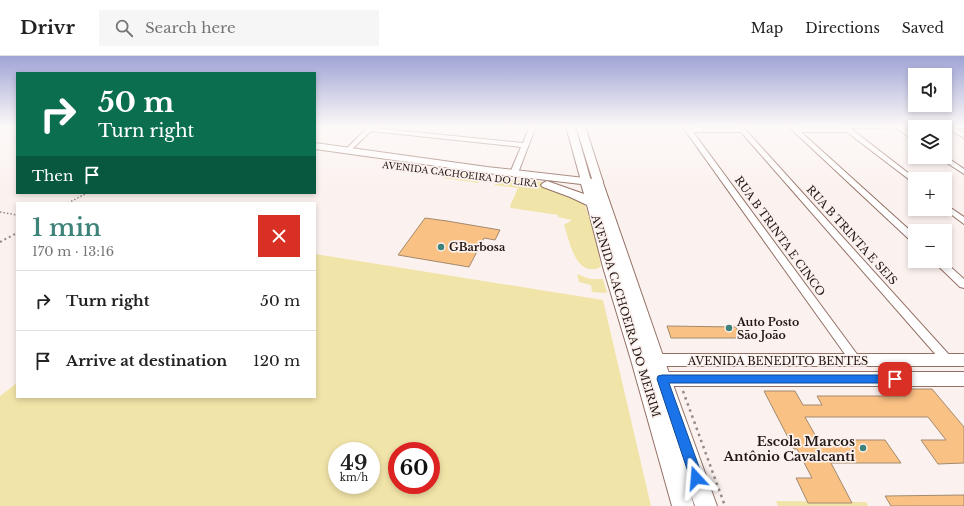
<!DOCTYPE html>
<meta charset="utf-8">
<style>
:root{--surface:#fff;--page:#f6f6f6;--text:#222;--muted:#767676;--line:#e0e0e0;--accent:#3e8379}
body{margin:0;font-family:"Libre Baskerville",serif;background:var(--page);color:var(--text);height:100vh;display:flex;flex-direction:column;font-size:15px;white-space:nowrap}
*{box-sizing:border-box;margin:0}
p{font-size:13px;color:var(--muted)}
.icon{flex:none;width:22px;height:22px;fill:none;stroke:currentColor;stroke-width:2;stroke-linecap:round;stroke-linejoin:round}
.map{position:relative;flex:1;overflow:hidden}
.drawer{position:absolute;left:16px;top:146px;width:300px;height:196px;display:flex;flex-direction:column;background:var(--surface);border-radius:0px;box-shadow:0 2px 6px #0003}
.drawer>*{flex:none}
.top-card{position:absolute;left:16px;top:16px;width:300px;height:122px;border-radius:0px;box-shadow:0 2px 6px #0003;background:#0b6e4f;color:#fff;overflow:hidden}
.fabs{position:absolute;left:908px;top:12px;display:grid;gap:8px}
.fabs a{display:grid;place-items:center;width:44px;height:44px;border-radius:0px;background:var(--surface);box-shadow:0 2px 6px #0003;font-size:20px}
.speed{position:absolute;left:328px;top:386px;display:flex;gap:8px;font-size:20px;font-weight:700;text-align:center}
.speed>*{display:grid;place-content:center;width:52px;height:52px;border-radius:50%;background:var(--surface);box-shadow:0 2px 6px #0003;line-height:1}
.speed small{font-size:10px;font-weight:400}
.speed .limit{border:6px solid #d22;background:#fff;color:#111}
.pin{position:absolute;display:grid;place-items:center;width:34px;height:34px;color:#fff;margin:-17px;border-radius:8px;box-shadow:0 2px 6px #0006}
.me{position:absolute;width:44px;margin:-22px;rotate:341deg;stroke-linejoin:round;filter:drop-shadow(0 0 3px #0008)}
.turn{display:flex;align-items:center;gap:14px;height:84px;padding:0 16px;font-size:18px}
.turn .icon{width:52px;height:52px;stroke-width:2.5}
.turn b{display:block;font-size:28px;line-height:34px}
.then{display:flex;align-items:center;height:38px;padding:0 16px;background:#0003;gap:8px;font-size:15px}
.round{display:grid;place-items:center;flex:none;width:42px;height:42px;border-radius:0px;background:var(--page)}
.summary{display:flex;align-items:center;justify-content:space-between;height:68px;padding:0 16px}
h1{font-size:24px;font-weight:600;line-height:30px;color:var(--accent)}
ul{padding:0;list-style:none}
li{display:flex;align-items:center;gap:12px;height:60px;padding:0 16px;border-top:1px solid var(--line)}
li div{flex:1}
li b{display:block;font-size:15px}
li em{font-style:normal}
header{display:flex;align-items:center;gap:24px;box-sizing:border-box;height:56px;padding:0 20px;background:var(--surface);border-bottom:1px solid var(--line)}
header strong{font-size:19px}
nav{display:flex;gap:22px;margin-inline-start:auto;font-size:14px}
.search{width:280px;height:36px;background:var(--page);display:flex;align-items:center;gap:10px;box-sizing:border-box;padding:0 14px;border-radius:0px;color:var(--muted);font-size:15px}
.map>svg:first-child{display:block}
</style>
<header>
<strong>Drivr</strong>
<div class="search"><svg class="icon" aria-label="search" viewBox="0 0 24 24"><circle cx="10" cy="10" r="6"/><path d="M15 15l6 6"/></svg>Search here</div>
<nav><a>Map</a><a>Directions</a><a>Saved</a></nav>
</header>
<div class="map">
<svg width="964" height="450" viewBox="0 0 964 450">
<rect width="100%" height="100%" fill="#fbf2ef"/>
<path fill="#f1e4a9" fill-rule="evenodd" d="M459,115L479,117L482,119L478,127L443,122L446,118Z
M506,123C527,126 571,123 583,143L601,197L599,200L601,210L599,212C575,220 570,186 564,169L572,164L558,161V159L511,152L510,150L518,132L494,129L500,125Z
M315,198L603,244L651,450H0V340L17,327V341H315ZM337,395H371V429H337ZM397,395H431V429H397Z
M577,218L590,223H603L607,237L592,236L591,229L579,226Z
M776,445L866,446L868,450H778Z"/>
<path fill="#fac184" stroke="#a38a6e" d="M425,162L447,165L500,174L495,184L484,182L469,211L398,199Z
M667,270L736,271L741,282H671Z
M900,333H932L964,371V407L938,408L921,384H946L928,361H805L818,384H885L901,407H831L852,447H808L796,422H812L797,393H794L764,335H795L803,349H822L817,340H906Z
M964,439V450H891L885,440Z"/>
<g fill="none" stroke-linecap="round" stroke-linejoin="round">
<defs>
<path id="street" d="M316,70H323L315,76Z
M369,70H375L374,72L523,87L530,70H536L518,117L514,119L510,117L521,91L371,75L350,95H346V93Z
M682,70H688L690,72H737L736,70H742L952,302L954,305L952,308L948,309L944,308L741,76H693L862,305L860,308L856,309L852,308Z
M788,70H795L797,72H842L840,70H887L884,72H850L916,123L915,128L847,76H801L915,179V187L912,186Z
M893,70H900L915,80V85Z
M944,70H964V72H955L964,77V82Z
M945,100L964,113V118L938,101Z
M945,148L964,161V168L944,153H945Z
M933,205H944L964,223V232L960,231Z"/>
<path id="secondary" d="M566,70H575L591,125L590,127L586,128L581,125Z
M576,70H585L603,126L602,128L598,129L593,126Z
M646,298H964V310H646L640,308L638,304L640,300Z
M652,316H964V330H652L646,328L643,323L646,318Z"/>
<path id="primary" d="M315,87L487,111L602,124L671,323L717,450H695L690,436L694,450H672L631,304L603,211L587,149L570,141L543,131L541,129L543,127L547,125L584,138L581,128L487,117L315,93Z"/>
</defs>
<use href="#street" stroke="#957165" stroke-width="2"/>
<use href="#secondary" stroke="#957165" stroke-width="2"/>
<use href="#primary" stroke="#957165" stroke-width="2"/>
<path stroke="#948985" stroke-width="1.5" stroke-dasharray="1.5 2" stroke-linecap="butt" d="M68,147L87,137
M0,156L17,159"/>
<path stroke="#948985" stroke-width="2" stroke-dasharray="2 3" stroke-linecap="butt" d="M0,186L17,177"/>
<path stroke="#948985" stroke-width="2.5" stroke-dasharray="2.5 4" stroke-linecap="butt" d="M683,335L725,450"/>
<use href="#street" fill="#fff" fill-rule="evenodd"/>
<use href="#secondary" fill="#fff" fill-rule="evenodd"/>
<use href="#primary" fill="#fff" fill-rule="evenodd"/>
</g>
<linearGradient id="sky" x2="0" y2="1"><stop stop-color="#9fa4d5"/><stop offset="0.53" stop-color="#fdf9f8"/><stop offset="1" stop-color="#fdf9f8" stop-opacity="0"/></linearGradient>
<rect width="964" height="133" fill="url(#sky)"/>
<path fill="#1a73e8" stroke="#114b97" d="M662,319H895L899,320L900,323L899,326L895,327H669L703,422L701,426L696,428L692,426L690,422L657,323L658,320Z"/>
<g fill="#3e8379" stroke="#fbf2ef" stroke-width="1.5">
<circle cx="441" cy="191" r="4"/>
<circle cx="729" cy="272" r="4"/>
<circle cx="863" cy="392" r="4"/>
</g>
<g text-anchor="middle" dominant-baseline="central" stroke-width="3.5" stroke-linejoin="round" paint-order="stroke">
<g font-size="9" fill="#251712" stroke="#fbf2ef">
<text transform="translate(460 118) rotate(7)">AVENIDA CACHOEIRA DO LIRA</text>
</g>
<g font-size="11" fill="#251712" stroke="#fbf2ef">
<text transform="translate(852 179) rotate(48)">RUA B TRINTA E SEIS</text>
<text transform="translate(780 180) rotate(54)">RUA B TRINTA E CINCO</text>
<text transform="translate(626 260) rotate(73)">AVENIDA CACHOEIRA DO MEIRIM</text>
<text x="778" y="305">AVENIDA BENEDITO BENTES</text>
</g>
<g font-size="11" font-weight="bold" fill="#251712" stroke="#fbf2ef" text-anchor="start">
<text x="449" y="191">GBarbosa</text>
<text x="737" y="266">Auto Posto<tspan x="737" dy="13">São João</tspan></text>
</g>
<g font-size="13" font-weight="bold" fill="#251712" stroke="#fbf2ef" text-anchor="end">
<text x="855" y="385">Escola Marcos<tspan x="855" dy="15">Antônio Cavalcanti</tspan></text>
</g>
</g>
</svg>
<div class="fabs">
<a><svg class="icon" aria-label="sound" viewBox="0 0 24 24"><path d="M4 9h4l5-4v14l-5-4H4zM17 9q2 3 0 6"/></svg></a>
<a><svg class="icon" aria-label="layers" viewBox="0 0 24 24"><path d="M12 4l9 5-9 5-9-5zM3 14l9 5 9-5"/></svg></a>
<a>+</a>
<a>−</a>
</div>
<div class="speed"><div>49<small>km/h</small></div><div class="limit">60</div></div>
<div class="pin" style="left:895px;top:323px;background:#d93025"><svg class="icon" aria-label="arrive" viewBox="0 0 24 24"><path d="M6 21V4h12l-3 4 3 4H6"/></svg></div>
<svg class="me" style="left:696px;top:422px" viewBox="-20 -20 40 40"><path d="M0-17L14 15 0 8-14 15z" fill="#1a73e8" stroke="#fff" stroke-width="4"/></svg>
<div class="top-card">
<div class="turn"><svg class="icon" aria-label="right" viewBox="0 0 24 24"><path d="M7 20v-9h11M14 6l5 5-5 5"/></svg><div><b>50 m</b>Turn right</div></div>
<div class="then">Then<svg class="icon" aria-label="arrive" viewBox="0 0 24 24"><path d="M6 21V4h12l-3 4 3 4H6"/></svg></div>
</div>
<section class="drawer">
<div class="summary"><div><h1>1 min</h1><p>170 m · 13:16</p></div><a class="round" style="background:#d93025;color:#fff"><svg class="icon" aria-label="close" viewBox="0 0 24 24"><path d="M6 6l12 12M18 6L6 18"/></svg></a></div>
<ul>
<li><svg class="icon" aria-label="right" viewBox="0 0 24 24"><path d="M7 20v-9h11M14 6l5 5-5 5"/></svg><div><b>Turn right</b></div><em>50 m</em></li>
<li><svg class="icon" aria-label="arrive" viewBox="0 0 24 24"><path d="M6 21V4h12l-3 4 3 4H6"/></svg><div><b>Arrive at destination</b></div><em>120 m</em></li>
</ul>
</section>
</div>
